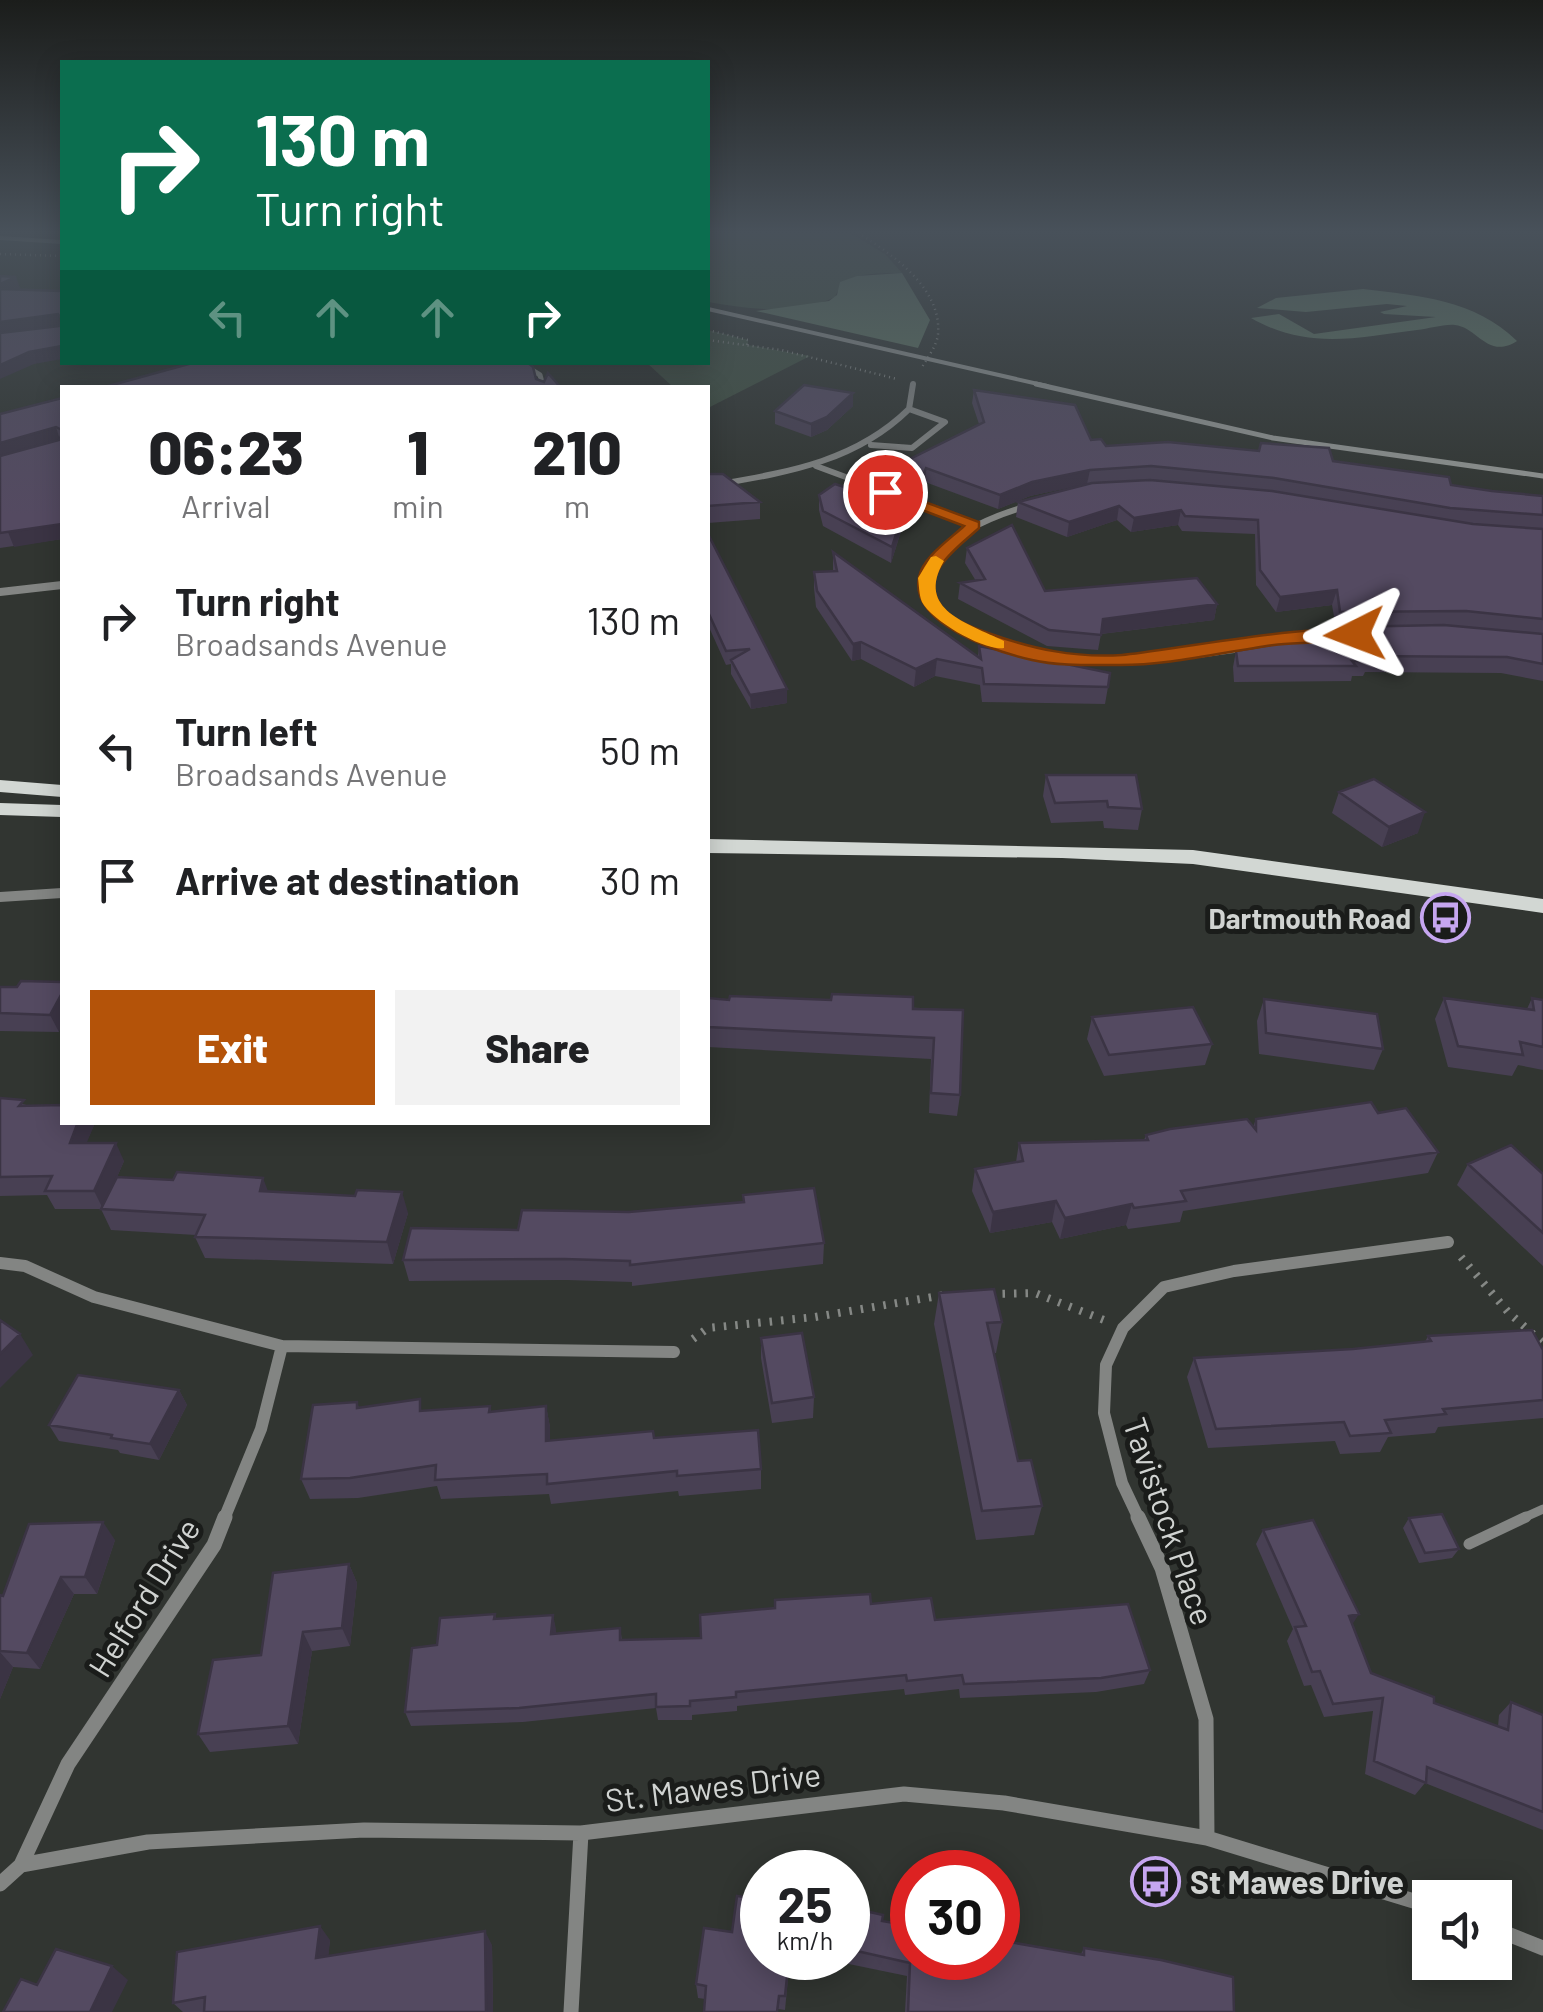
<!DOCTYPE html>
<style>
:root{--surface:#fff;--page:#f2f2f2;--text:#202124;--muted:#757577;--accent:#b45309}
body{margin:0;font-family:Barlow,sans-serif;background:var(--page);color:var(--text);height:100vh;display:flex;flex-direction:column;font-size:38px;white-space:nowrap}
*{box-sizing:border-box;margin:0}
p{font-size:32px;color:var(--muted)}
.icon{flex:none;width:55px;height:55px;fill:none;stroke:currentColor;stroke-width:2;stroke-linecap:round;stroke-linejoin:round}
.map{position:relative;flex:1;overflow:hidden}
.sheet{position:absolute;left:60px;top:385px;width:650px;height:740px;display:flex;flex-direction:column;background:var(--surface);border-radius:0px;box-shadow:0 5px 25px #0003}
.sheet>*{flex:none}
.top-card{position:absolute;left:60px;top:60px;width:650px;height:305px;border-radius:0px;box-shadow:0 5px 25px #0003;background:#0b6e4f;color:#fff;overflow:hidden}
.buttons{position:absolute;left:1412px;top:1880px;display:grid;gap:20px}
.buttons a{display:grid;place-items:center;width:100px;height:100px;border-radius:0px;background:var(--surface);box-shadow:0 5px 25px #0003;font-size:50px}
.speed{position:absolute;left:740px;top:1850px;display:flex;gap:20px;font-size:50px;font-weight:700;text-align:center}
.speed>*{display:grid;place-content:center;width:130px;height:130px;border-radius:50%;background:var(--surface);box-shadow:0 5px 25px #0003;line-height:1}
.speed small{font-size:25px;font-weight:400}
.speed .limit{border:15px solid #d22;background:#fff;color:#111}
.pin{position:absolute;display:grid;place-items:center;width:85px;height:85px;color:#fff;margin:-42px;border:5px solid #fff;border-radius:50%;box-shadow:0 2px 10px #0007}
.me{position:absolute;width:110px;margin:-55px;rotate:267deg;stroke-linejoin:round;filter:drop-shadow(0 0 8px #0008)}
.turn{display:flex;align-items:center;gap:35px;height:210px;padding:0 30px;font-size:45px}
.turn .icon{width:130px;height:130px;stroke-width:2.5}
.turn b{display:block;font-size:70px;line-height:85px}
.lanes{display:flex;align-items:center;height:95px;padding:0 30px;background:#0003;justify-content:center;gap:50px;direction:ltr}
.lanes .off{opacity:.35}
.eta{display:flex;justify-content:space-evenly;align-items:center;height:170px;text-align:center}
.eta b{font-size:60px;font-weight:800;line-height:70px}
.cta{display:flex;gap:20px;margin-top:auto;padding:20px 30px}
.cta a{flex:1;height:115px;border-radius:0px;background:var(--accent);color:#fff;font-size:40px;font-weight:800;line-height:115px;text-align:center}
.cta a+a{background:var(--page);color:var(--text)}
ul{padding:0;list-style:none}
li{display:flex;align-items:center;gap:30px;height:130px;padding:0 30px}
li div{flex:1}
li b{display:block;font-size:38px}
li em{font-style:normal}
.map>svg:first-child{display:block}
</style>
<div class="map">
<svg width="1543" height="2012" viewBox="0 0 1543 2012">
<rect width="100%" height="100%" fill="#313531"/>
<path fill="#405041" d="M708,233H850L885,254L902,273C875,274 846,270 835,297C796,316 748,309 708,302Z
M708,330L748,340V345L810,356L708,408V388L673,387L647,363L708,362Z"/>
<path fill="#5f7662" d="M902,273L930,320L918,348L756,311L829,301L837,295L840,282L857,276Z
M1363,289C1420,296 1474,299 1517,341C1488,360 1477,327 1455,325C1443,324 1429,329 1417,330C1355,338 1307,350 1251,318L1279,314L1314,334L1436,317L1384,314L1380,312L1407,306L1387,304L1306,312L1257,308L1276,298Z"/>
<g fill="none" stroke-linecap="round" stroke-linejoin="round">
<path stroke="#858885" stroke-width="2.5" stroke-dasharray="1 4" stroke-linecap="butt" d="M858,233C892,254 942,288 938,334C937,346 927,358 921,369
M0,254L62,256
M708,330L748,340L747,345
M708,340L781,350L897,379"/>
<path stroke="#858885" stroke-width="8" stroke-dasharray="2.5 9" stroke-linecap="butt" d="M1461,1257L1509,1313L1543,1343
M991,1294L1035,1293L1104,1320
M693,1339L708,1328L815,1317L944,1295"/>
<path stroke="#838583" stroke-width="9" d="M1521,1519L1543,1509"/>
<path stroke="#838583" stroke-width="11" d="M1469,1544L1526,1517"/>
<path stroke="#838583" stroke-width="5" d="M519,362L540,375L543,386"/>
<path stroke="#838583" stroke-width="6" d="M542,384L543,388
M909,409L913,384
M871,445L912,448L945,422L909,409
M816,466L870,486
M708,486C782,473 853,464 909,409
M905,499L974,525
M927,578C938,537 990,517 1027,506"/>
<path stroke="#838583" stroke-width="8" d="M927,576C925,598 935,607 951,620C1043,695 1233,645 1342,634
M0,592L62,585"/>
<path stroke="#838583" stroke-width="10" d="M0,897L62,893"/>
<path stroke="#838583" stroke-width="12" d="M0,1263L25,1266L94,1297L282,1346L261,1429L224,1519
M282,1346L674,1352
M1139,1519L1122,1483L1104,1413L1106,1365L1123,1328L1164,1287L1234,1271L1448,1242"/>
<path stroke="#838583" stroke-width="15" d="M1138,1517L1162,1568L1206,1719L1207,1838
M21,1865L68,1764L214,1545L225,1517
M0,1884L21,1865L148,1842L364,1830L581,1833L904,1794L1004,1803L1207,1838L1430,1906
M1495,1929L1543,1948
M571,2012L581,1833"/>
<path fill="#d2d7d3" fill-rule="evenodd" d="M0,780L62,785V797L0,792Z
M0,803L62,805V817L0,815Z
M708,839L1193,850L1543,899V913L1193,864L1062,858L708,853Z"/>
<path stroke="#939693" stroke-width="4" d="M0,238L62,242
M708,309L1047,386"/>
<path stroke="#939693" stroke-width="5" d="M1036,384L1273,438L1543,476"/>
</g>
<path fill="#484053" d="M974,390L1106,446L1333,461L1451,485L1492,491L1543,496V681L1501,673L1365,672L1363,676H1352L1351,681L1234,682L1233,667L1236,651L1341,633L1343,627L1336,628L1332,605L1276,612L1256,585L1255,534L1182,531L1178,525L1131,532L1117,520L1067,537L1016,517L1018,502L1090,483L1030,496L998,509L925,482L919,497L914,495L913,510L906,528L903,525L891,563L823,526L819,510V495L885,484L886,471L979,424L972,403Z
M62,398V539L0,548V414Z
M853,406L827,430L811,437L775,424V411Z
M708,461L709,474L760,502V519L708,523Z
M708,534L787,703L751,709L731,674V664L726,665L708,625Z
M967,548L1045,591L1217,604L1214,620L1101,634L1098,650L1047,646L958,599L960,583L976,581L965,563Z
M833,552L978,657L979,646L1108,687L1105,704L982,702L980,685L935,676L914,687L861,659L852,661L816,607L814,588V572L833,571Z
M1046,775L1142,809L1138,830L1104,828L1103,821L1051,823L1043,796Z
M1339,792L1418,833L1382,847L1332,813Z
M62,982L59,1032L0,1031V987H17Z
M708,998L963,1010L960,1095L957,1116L929,1113L931,1059L708,1047Z
M1444,998L1527,1009L1532,998L1543,1000V1070L1518,1065L1512,1076L1448,1067L1435,1019Z
M1264,999L1383,1049L1374,1070L1259,1054L1257,1021Z
M1092,1017L1212,1044L1205,1065L1104,1076L1087,1039Z
M0,1098L95,1123L86,1143L124,1161L117,1177L268,1192L408,1213L393,1264L205,1258L195,1237L196,1235L111,1230L101,1209H55L47,1195L0,1196Z
M1378,1113L1438,1152L1428,1173L1183,1211L1180,1222L1128,1229L1126,1225L1060,1239L1052,1222L990,1233L972,1191L975,1169L1016,1162L1019,1143L1144,1140L1146,1135L1253,1127L1256,1119Z
M1468,1164L1543,1174V1266L1457,1185Z
M824,1243L823,1264L632,1286V1282L567,1280L409,1281L403,1260Z
M939,1293L1002,1322L996,1353H993L1018,1461L1042,1506L1034,1535L976,1540L934,1324Z
M1428,1336L1543,1350V1418L1438,1427L1435,1433L1388,1437L1380,1452L1340,1454L1335,1441L1208,1448L1187,1377L1194,1358L1353,1349L1425,1342Z
M761,1338L814,1397L813,1418L772,1423L761,1358Z
M179,1390L187,1405L159,1460L120,1453L118,1450L59,1441L49,1425Z
M357,1402L359,1408L423,1411L490,1406L491,1412L546,1406L550,1427V1441L654,1438L761,1469V1489L679,1496L678,1491L551,1504L549,1494L441,1499L437,1486L358,1498L310,1499L301,1479Z
M1409,1518L1459,1549L1452,1558L1419,1563L1403,1528Z
M1263,1530L1352,1625L1371,1673L1434,1703L1498,1727L1499,1715L1511,1702L1543,1715V1830L1425,1783L1415,1795L1365,1774L1373,1711L1324,1717L1311,1685L1304,1686L1287,1641L1293,1629L1256,1544Z
M115,1540L97,1594H74L40,1669L13,1667L0,1699V1595L3,1596Z
M349,1564L357,1583L350,1646L312,1651L298,1744L210,1752L198,1734L261,1655Z
M871,1604L935,1620L1150,1670L1144,1684L1096,1692L960,1698L959,1689L905,1695L904,1689L737,1706V1711L692,1715V1720H658L656,1708L523,1722L411,1726L405,1712L437,1645L495,1614L496,1619L553,1615L556,1634L620,1628L622,1640L701,1638Z
M882,1921L1081,1954L1084,1948L1234,2012H905L907,1976L844,1963L845,1958H848V1938Z
M330,1940L328,1956L492,1945L493,2012H183L173,2003Z
M762,1958H790L785,2010L698,1998L696,1984Z"/>
<path fill="#3b3444" d="M16,277L20,288L0,297V284Z
M58,314L61,326L0,335V322Z
M62,346V359L34,364L0,379V365L29,352Z
M853,393V406L827,430L811,437V424Z
M56,427L60,440L0,458V443Z
M926,468L925,482L919,497L920,483Z
M1090,470L1087,484L1030,496L998,509L1000,495L1032,482Z
M914,494L913,510L906,528L907,512Z
M1119,506L1117,520L1067,537L1069,522Z
M904,509L903,525L891,563L892,547Z
M1181,510L1178,525L1131,532L1134,518Z
M62,524V539L14,547L8,532Z
M1337,590L1332,605L1276,612L1280,597Z
M1217,604L1214,620L1100,634L1103,619Z
M861,642V659L852,661L853,644Z
M937,659L935,676L914,687L916,669Z
M787,689V703L751,709L750,695Z
M1425,812L1418,833L1382,847L1389,827Z
M62,993V1025L59,1032L50,1015Z
M78,1122L95,1123L79,1161L70,1143Z
M116,1143L124,1161L103,1209L94,1191Z
M263,1178L271,1199L260,1191Z
M402,1192L408,1213L393,1264L387,1242Z
M1056,1201L1052,1222L990,1233L993,1212Z
M1132,1204L1126,1225L1060,1239L1065,1218Z
M20,1334L33,1355L0,1388V1354Z
M179,1390L187,1405L159,1460L150,1444Z
M546,1406L550,1427V1462L546,1441Z
M103,1522L115,1540L97,1594L85,1577Z
M349,1564L357,1583L350,1646L342,1628Z
M61,1577L74,1594L40,1669L27,1653Z
M1359,1614L1350,1628L1349,1616Z
M553,1615L556,1629L555,1648L551,1634Z
M303,1632L312,1651L298,1744L288,1726Z
M0,1652L13,1667L0,1699Z
M320,1926L330,1940L327,1972L316,1958Z
M485,1931L492,1945L493,2012H486Z
M112,1966L128,1980L112,2012H90Z"/>
<path fill="#544a61" stroke="#3b3444" stroke-width="2.5" d="M0,276L16,277L0,284Z
M0,289L62,291V319L58,314L0,322Z
M62,322V346L29,352L0,365V333L59,326Z
M196,362H527L533,367L536,379L544,382L548,373L561,388H101Z
M804,385L853,393L827,417L811,424L775,411Z
M974,390L1075,405L1091,440L1101,439L1106,446L1168,442L1259,451L1261,443L1329,448L1333,461L1449,477L1451,485L1492,491L1543,496V515L1450,508L1274,478L1151,466L1090,470L1032,482L1000,495L926,468L920,483L886,471L984,422Z
M62,398V430L56,427L0,443V414Z
M62,434V524L0,533V456L59,440Z
M708,474H723L760,502L708,506Z
M869,478L914,494L907,512L904,509L892,547L823,511L819,495L835,484L847,488Z
M1150,480L1272,491L1473,524L1543,529V619L1466,611L1340,612L1337,590L1280,597L1260,570L1258,520L1185,516L1181,510L1134,518L1119,506L1069,522L1018,502L1092,483Z
M1012,525L1045,591L1197,578L1217,604L1103,619L1101,635L1049,630L960,583L985,579L967,548Z
M708,534L787,689L750,695L731,660L750,649L726,651L708,612Z
M833,552L981,659L979,646L1110,673L1108,687L984,684L982,668L937,659L916,669L861,642L853,644L817,591L814,572L837,571Z
M1444,625L1543,634V664L1507,657L1365,656L1368,661H1352L1356,666H1238L1236,651L1344,632L1343,627Z
M1046,775H1136L1142,809L1108,807L1107,801L1055,803Z
M1374,779L1425,812L1389,827L1339,792Z
M21,981L62,982V993L50,1015L0,1013V987H17Z
M832,994L913,997V1009L963,1010L960,1095L931,1093L934,1038L708,1027V998L729,1000L730,996L831,1000Z
M1444,998L1534,1010L1532,998L1543,1000V1047L1520,1042L1523,1055L1458,1046Z
M1264,999L1377,1014L1383,1049L1266,1033Z
M1193,1007L1212,1044L1109,1055L1092,1017Z
M0,1098L24,1100L19,1106L62,1105V1122H78L70,1143H116L94,1191H45L52,1176L0,1177Z
M1371,1102L1378,1113L1406,1108L1438,1152L1181,1191L1186,1201L1134,1208L1132,1204L1065,1218L1056,1201L993,1212L975,1169L1023,1161L1019,1143L1148,1140L1146,1135L1170,1129L1247,1119L1256,1130V1119Z
M1511,1145L1543,1174V1233L1468,1164Z
M177,1172L263,1178L260,1191L355,1196L357,1190L402,1192L387,1242L195,1237L205,1215L101,1209L117,1177L173,1180Z
M814,1188L824,1243L630,1265V1261L564,1259L403,1260L411,1228L518,1230L522,1210L629,1212L744,1202L743,1195Z
M994,1289L1002,1322L987,1323L1018,1461L1031,1460L1042,1506L982,1511L939,1293Z
M0,1320L20,1334L0,1354Z
M1532,1330L1543,1350V1400L1443,1409L1446,1414L1385,1420L1391,1433L1350,1436L1344,1422L1216,1429L1194,1358L1353,1349L1431,1341L1428,1336Z
M802,1333L814,1397L772,1403L761,1338Z
M78,1375L179,1390L150,1444L111,1438L112,1435L49,1425Z
M420,1399V1411L490,1406L489,1412L546,1406V1441L653,1431L654,1438L758,1430L761,1469L677,1476V1471L547,1484V1474L435,1480L436,1465L350,1478L301,1479L313,1405L357,1402V1408Z
M1442,1514L1459,1549L1425,1553L1409,1518Z
M1313,1520L1359,1614L1349,1616L1371,1673L1434,1697V1703L1508,1730L1511,1702L1543,1715V1812L1427,1767L1426,1783L1374,1761L1383,1698L1333,1704L1320,1671L1312,1672L1295,1627L1306,1626L1263,1530Z
M103,1522L85,1577H61L27,1653L0,1651V1595L3,1596L29,1524Z
M349,1564L342,1628L303,1632L288,1726L198,1734L213,1660L261,1655L273,1573Z
M870,1594L871,1604L931,1598L935,1620L1128,1604L1150,1670L1101,1678L964,1684L962,1675L907,1681L906,1675L736,1692V1697L690,1701V1706L656,1707V1694L519,1708L405,1712L412,1648L437,1645L440,1618L495,1614L494,1619L553,1615L551,1634L620,1628V1640L701,1638L700,1615L775,1608V1600Z
M737,1896L762,1899V1958H789L785,1996H779L777,2012H704L706,1986L696,1984L704,1928L732,1932Z
M852,1908L883,1915L882,1921L912,1926V1958H998V1940L1084,1955V1948L1161,1960L1233,1977L1234,2012H908L910,1963L848,1949Z
M320,1926L316,1958L485,1931L486,2012H204L205,1997L173,2003L177,1952Z
M56,1949L112,1966L90,2012H3L21,1979L37,1985Z"/>
<linearGradient id="sky" x2="0" y2="1"><stop stop-color="#1b1d1b"/><stop offset="0.45" stop-color="#48515a"/><stop offset="1" stop-color="#48515a" stop-opacity="0"/></linearGradient>
<rect width="1543" height="515" fill="url(#sky)"/>
<path fill="#b45309" stroke="#753606" stroke-width="2.5" d="M880,489H890L979,522V528C960,546 922,570 938,601C947,618 971,627 988,633C1033,649 1074,658 1122,655C1162,652 1342,617 1363,634C1349,644 1295,642 1274,645C1223,652 1167,666 1115,665C1089,665 1057,666 1032,660C997,652 909,624 919,577C923,557 950,539 964,526L880,494Z"/>
<path fill="#f59e0b" d="M936,556L944,561C915,610 968,623 1004,641V648C984,651 932,621 922,602C919,595 919,585 918,578L931,557Z"/>
<defs>
<symbol id="bus-ring" viewBox="-11 -11 22 22"><circle r="9.5" fill="#1a1c1a" stroke="#c6a6f0" stroke-width="1.5"/><path d="M-5-6H5V4H4V6H2V4H-2V6H-4V4H-5ZM-3.5-4V0h7V-4ZM-3.5 1.2v1.5H-2V1.2ZM2 1.2v1.5H3.5V1.2Z" fill="#c6a6f0"/></symbol>
</defs>
<g fill-rule="evenodd">
<use href="#bus-ring" x="1418" y="890" width="55" height="55"/>
<use href="#bus-ring" x="1128" y="1854" width="55" height="55"/>
</g>
<g text-anchor="middle" dominant-baseline="central" stroke-width="10" stroke-linejoin="round" paint-order="stroke">
<g font-size="28" font-weight="bold" fill="#d0d3d1" stroke="#1a1c1a" text-anchor="end">
<text x="1411" y="918">Dartmouth Road</text>
</g>
<g font-size="32" fill="#d0d3d1" stroke="#1a1c1a">
<text transform="translate(1170 1521) rotate(71)">Tavistock Place</text>
<text transform="translate(143 1597) rotate(-58)">Helford Drive</text>
<text transform="translate(713 1786) rotate(-7)">St. Mawes Drive</text>
</g>
<g font-size="32" font-weight="bold" fill="#d0d3d1" stroke="#1a1c1a" text-anchor="start">
<text x="1190" y="1881">St Mawes Drive</text>
</g>
</g>
</svg>
<div class="buttons">
<a><svg class="icon" aria-label="sound" viewBox="0 0 24 24"><path d="M4 9h4l5-4v14l-5-4H4zM17 9q2 3 0 6"/></svg></a>
</div>
<div class="speed"><div>25<small>km/h</small></div><div class="limit">30</div></div>
<div class="pin" style="left:885px;top:492px;background:#d93025"><svg class="icon" aria-label="arrive" viewBox="0 0 24 24"><path d="M6 21V4h12l-3 4 3 4H6"/></svg></div>
<svg class="me" style="left:1355px;top:634px" viewBox="-20 -20 40 40"><path d="M0-17L14 15 0 8-14 15z" fill="#b45309" stroke="#fff" stroke-width="4"/></svg>
<div class="top-card">
<div class="turn"><svg class="icon" aria-label="right" viewBox="0 0 24 24"><path d="M7 20v-9h11M14 6l5 5-5 5"/></svg><div><b>130 m</b>Turn right</div></div>
<div class="lanes"><svg class="icon off" aria-label="left" viewBox="0 0 24 24"><path d="M17 20v-9H6M10 6l-5 5 5 5"/></svg><svg class="icon off" aria-label="ahead" viewBox="0 0 24 24"><path d="M12 20V5M6 11l6-6 6 6"/></svg><svg class="icon off" aria-label="ahead" viewBox="0 0 24 24"><path d="M12 20V5M6 11l6-6 6 6"/></svg><svg class="icon" aria-label="right" viewBox="0 0 24 24"><path d="M7 20v-9h11M14 6l5 5-5 5"/></svg></div>
</div>
<section class="sheet">
<div class="eta">
<div><b>06:23</b><p>Arrival</p></div>
<div><b>1</b><p>min</p></div>
<div><b>210</b><p>m</p></div>
</div>
<ul>
<li><svg class="icon" aria-label="right" viewBox="0 0 24 24"><path d="M7 20v-9h11M14 6l5 5-5 5"/></svg><div><b>Turn right</b><p>Broadsands Avenue</p></div><em>130 m</em></li>
<li><svg class="icon" aria-label="left" viewBox="0 0 24 24"><path d="M17 20v-9H6M10 6l-5 5 5 5"/></svg><div><b>Turn left</b><p>Broadsands Avenue</p></div><em>50 m</em></li>
<li><svg class="icon" aria-label="arrive" viewBox="0 0 24 24"><path d="M6 21V4h12l-3 4 3 4H6"/></svg><div><b>Arrive at destination</b></div><em>30 m</em></li>
</ul>
<div class="cta"><a>Exit</a><a>Share</a></div>
</section>
</div>
